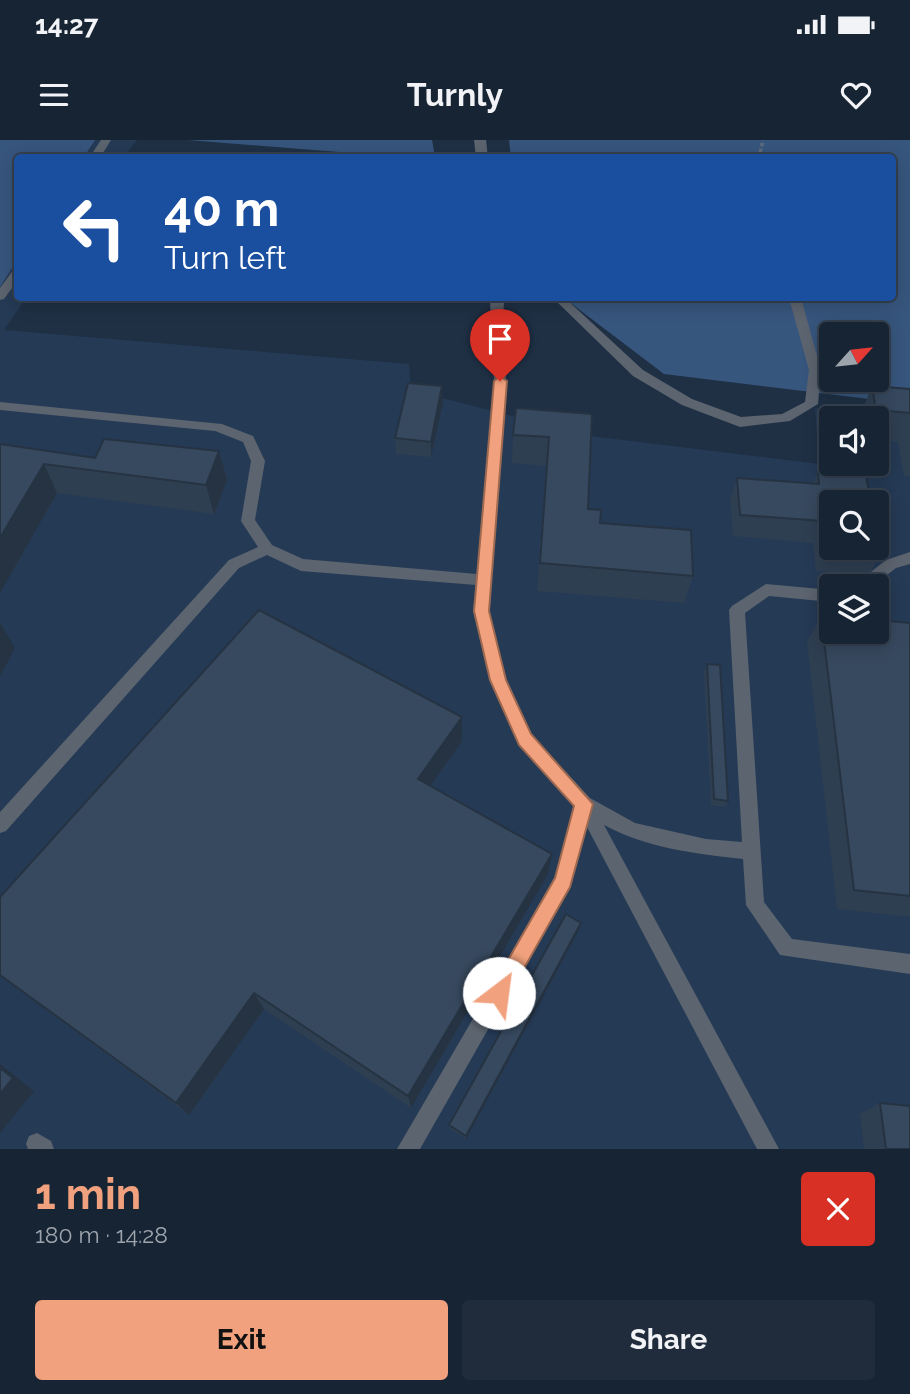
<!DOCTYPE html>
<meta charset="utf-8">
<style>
:root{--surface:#172434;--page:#202c3c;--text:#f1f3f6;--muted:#9ea4ac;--line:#36414f;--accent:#f1a17d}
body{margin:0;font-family:Raleway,sans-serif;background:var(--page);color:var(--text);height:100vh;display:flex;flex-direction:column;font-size:26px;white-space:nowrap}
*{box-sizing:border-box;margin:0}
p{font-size:23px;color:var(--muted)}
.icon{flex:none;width:38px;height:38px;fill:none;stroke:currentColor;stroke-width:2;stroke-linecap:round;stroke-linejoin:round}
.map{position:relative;height:1009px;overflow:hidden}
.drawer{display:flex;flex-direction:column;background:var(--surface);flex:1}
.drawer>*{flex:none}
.top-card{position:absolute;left:14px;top:14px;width:882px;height:147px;border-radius:7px;box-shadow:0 4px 18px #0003,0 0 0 2px var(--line);background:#1a4fa0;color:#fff;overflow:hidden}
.needle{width:46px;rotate:63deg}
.controls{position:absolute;left:819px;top:182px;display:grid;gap:14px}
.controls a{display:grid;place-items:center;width:70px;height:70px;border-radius:7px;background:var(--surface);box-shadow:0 4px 18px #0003,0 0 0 2px var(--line);font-size:35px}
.pin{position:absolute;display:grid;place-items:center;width:60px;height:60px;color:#fff;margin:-72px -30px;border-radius:50% 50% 50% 0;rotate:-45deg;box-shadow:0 0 7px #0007}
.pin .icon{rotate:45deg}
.me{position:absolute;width:77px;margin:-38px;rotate:30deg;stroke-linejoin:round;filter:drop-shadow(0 0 5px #0008)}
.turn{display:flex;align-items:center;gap:24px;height:147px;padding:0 35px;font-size:32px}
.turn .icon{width:91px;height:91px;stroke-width:2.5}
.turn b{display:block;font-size:49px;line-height:60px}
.round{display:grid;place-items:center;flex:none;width:74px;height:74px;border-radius:7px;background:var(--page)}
.overview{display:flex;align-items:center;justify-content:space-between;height:119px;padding:0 35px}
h1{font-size:42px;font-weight:700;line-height:52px;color:var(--accent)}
.action{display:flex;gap:14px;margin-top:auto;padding:14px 35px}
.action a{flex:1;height:80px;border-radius:7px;background:var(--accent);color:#111;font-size:28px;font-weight:700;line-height:80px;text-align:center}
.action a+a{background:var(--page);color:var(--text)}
.status{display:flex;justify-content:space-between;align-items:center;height:49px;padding:0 35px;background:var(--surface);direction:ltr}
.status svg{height:19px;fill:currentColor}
header{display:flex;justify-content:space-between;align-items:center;height:91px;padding:0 35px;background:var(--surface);font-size:32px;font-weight:700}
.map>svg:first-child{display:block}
</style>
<div class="status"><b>14:27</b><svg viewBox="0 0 49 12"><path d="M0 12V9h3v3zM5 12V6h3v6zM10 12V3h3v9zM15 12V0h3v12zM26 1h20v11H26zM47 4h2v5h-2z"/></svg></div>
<header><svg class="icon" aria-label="menu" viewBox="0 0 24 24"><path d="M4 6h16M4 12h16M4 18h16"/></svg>Turnly<svg class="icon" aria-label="heart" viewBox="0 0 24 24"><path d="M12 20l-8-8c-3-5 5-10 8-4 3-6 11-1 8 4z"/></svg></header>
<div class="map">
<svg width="910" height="1009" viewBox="0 0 910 1009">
<rect width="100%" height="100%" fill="#1f3045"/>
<path fill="#253a55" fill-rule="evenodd" d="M0,0H137L124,17L18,18V158H26L4,190L409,224L411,250L590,296L819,324L815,268L910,275V1009H0ZM831,278H877V324H831ZM831,362H877V408H831ZM831,446H877V492H831Z"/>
<path fill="#37567d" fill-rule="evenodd" d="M0,0H95L84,17L18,18L17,120L0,147Z
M188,0H432L435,17H402Z
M509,0H910V264L664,234L564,158H892V18H511ZM831,194H877V240H831Z"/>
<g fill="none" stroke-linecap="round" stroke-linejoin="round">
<path stroke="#5c6b7e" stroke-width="3.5" stroke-dasharray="3.5 2.5" stroke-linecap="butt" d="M759,18L763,0"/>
<path fill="#5c646f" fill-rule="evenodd" d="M101,0H111L100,18H89Z
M18,128V140L4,159L0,160V148L14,129Z
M553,158H565L643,230L692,259L741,277L782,274L805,262L809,230L789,158H801L821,230L818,264L790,281L740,287L682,265L633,236Z
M498,182L504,186L506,241L489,471L506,540L531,594L590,658L635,683L706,699L742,702L729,470L732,466L766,444L831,450V462L769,456L745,473L764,762L792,799L910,814V834L780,815L746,765L743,719C696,714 646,708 604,685L779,1009H757L587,687L569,747L420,1009H397L555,738L575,666L519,604L490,540L473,471L476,445L301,431L267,415L239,428L6,691L0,693V672L229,420L258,407L241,381L251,321L243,302L215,291L0,270V262L222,284L253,296L265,321L255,380L272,405L303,419L477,434L494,241L492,186Z
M910,412V424L896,428L873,446H856L858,442L886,420Z
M37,993L51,1001L54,1009H28L26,1004L29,996Z"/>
<path fill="#5c646f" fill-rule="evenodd" d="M474,0H486L488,18H476Z
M490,158H504L503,189L498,190L491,186Z"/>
</g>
<path fill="#2f3f52" d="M872,246L910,249V337L904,336L898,302L877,300V278H860V275Z
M443,262L431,317L396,314L395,298Z
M592,274L588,369L600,383L693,436L684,463L537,451L546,326L512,323L513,295Z
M0,304L95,318L219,311L227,340L214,374L57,353L0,453Z
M818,332L880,414L869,435L816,431L813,403L733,396L730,360L737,338L813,343Z
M821,475L910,483V777L837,769L807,502Z
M707,524L728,661L725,667L711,665L704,531Z
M462,577V601L430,646L552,714L548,734L411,968L264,869L189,975L0,836V757Z
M580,788L466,999L449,988V985Z
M880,963L910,1009H864L860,974Z"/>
<path fill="#263342" d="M442,246L443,262L431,317V302Z
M219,311L227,340L214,374L206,345Z
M44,324L57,353L0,453V398Z
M0,483L15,508L0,536Z
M462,577V601L419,662L418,639Z
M552,714L548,734L411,968L408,956Z
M581,783L580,788L466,999V996Z
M254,853L264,869L189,975L176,963Z
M0,924L34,951L0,993Z"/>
<path fill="#37495f" stroke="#263342" stroke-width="2" d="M408,243L442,246L431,302L395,298Z
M872,246L910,249V273L876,270Z
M516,268L592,274L588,369L601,370L600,383L691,390L693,436L540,423L549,297L513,295Z
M104,299L219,311L206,345L44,324L0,398V304L95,318Z
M818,332L866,336L871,362H831V408H877V395L880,414L826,410L823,381L740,375L737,338L819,344Z
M259,470L462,577L418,639L552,714L408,956L254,853L176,963L0,835V757Z
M821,475L831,476V492H877V480L910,483V756L854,750Z
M707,524L720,525L728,661L714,659Z
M566,774L581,783L466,996L449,985Z
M0,928L13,938L0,954Z
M880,963L910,966V1009H886Z"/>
<path fill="#f1a17d" stroke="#9d6951" stroke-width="2" d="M500,236L507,241L489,471L506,540L531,594L593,664L570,747L506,860L499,862L492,860L489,853L555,738L574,666L519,605L490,540L474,471L494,241Z"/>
</svg>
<div class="controls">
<a><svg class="needle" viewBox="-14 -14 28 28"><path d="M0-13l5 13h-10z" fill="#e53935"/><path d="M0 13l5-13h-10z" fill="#9ea4ac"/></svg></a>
<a><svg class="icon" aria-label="sound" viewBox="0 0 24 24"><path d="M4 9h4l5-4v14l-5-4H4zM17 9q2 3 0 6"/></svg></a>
<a><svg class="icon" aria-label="search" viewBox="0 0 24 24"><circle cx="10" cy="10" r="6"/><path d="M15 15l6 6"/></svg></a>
<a><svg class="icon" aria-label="layers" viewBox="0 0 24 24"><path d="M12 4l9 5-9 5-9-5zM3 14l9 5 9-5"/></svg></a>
</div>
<div class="pin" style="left:500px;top:241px;background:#d93025"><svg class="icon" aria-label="arrive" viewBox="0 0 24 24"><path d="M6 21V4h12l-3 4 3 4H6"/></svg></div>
<svg class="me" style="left:499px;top:853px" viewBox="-20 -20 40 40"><circle r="19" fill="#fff"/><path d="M0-13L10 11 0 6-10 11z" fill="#f1a17d"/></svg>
<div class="top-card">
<div class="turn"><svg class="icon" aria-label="left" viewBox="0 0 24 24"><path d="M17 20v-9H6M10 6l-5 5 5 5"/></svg><div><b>40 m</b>Turn left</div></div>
</div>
</div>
<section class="drawer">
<div class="overview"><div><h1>1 min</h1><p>180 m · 14:28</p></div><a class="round" style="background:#d93025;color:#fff"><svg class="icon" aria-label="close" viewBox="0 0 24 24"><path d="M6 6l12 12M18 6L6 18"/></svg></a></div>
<div class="action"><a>Exit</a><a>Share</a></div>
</section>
